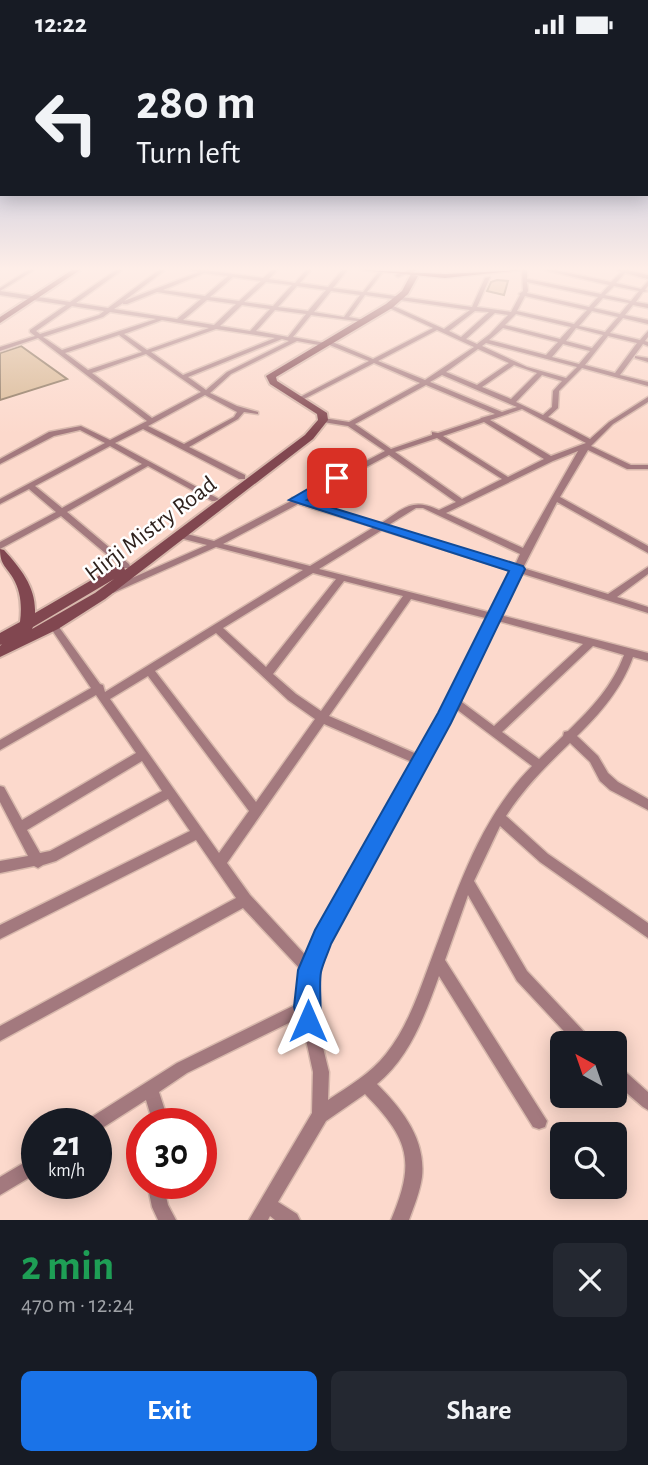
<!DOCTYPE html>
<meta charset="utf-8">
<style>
:root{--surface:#171b24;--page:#242831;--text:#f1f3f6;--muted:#9ea1a6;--accent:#1a73e8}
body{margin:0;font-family:"Alegreya Sans",sans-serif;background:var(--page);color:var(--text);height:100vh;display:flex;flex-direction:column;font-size:26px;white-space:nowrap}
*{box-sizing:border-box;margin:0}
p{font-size:23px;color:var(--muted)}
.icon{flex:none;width:38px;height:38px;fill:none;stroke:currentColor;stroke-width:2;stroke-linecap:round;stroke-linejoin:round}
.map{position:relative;height:1171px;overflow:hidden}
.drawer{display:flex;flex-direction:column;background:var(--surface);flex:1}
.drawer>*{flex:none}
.guide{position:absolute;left:0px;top:0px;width:649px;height:147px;box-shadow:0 4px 18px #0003;background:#171b24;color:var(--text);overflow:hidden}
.needle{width:46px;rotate:320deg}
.fabs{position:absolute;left:550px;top:982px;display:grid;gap:14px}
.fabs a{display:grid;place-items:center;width:77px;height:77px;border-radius:10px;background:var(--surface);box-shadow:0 4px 18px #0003;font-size:35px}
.speed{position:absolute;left:21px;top:1059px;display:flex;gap:14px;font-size:35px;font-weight:700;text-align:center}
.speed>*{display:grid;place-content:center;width:91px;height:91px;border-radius:50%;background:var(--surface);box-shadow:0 4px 18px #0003;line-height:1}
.speed small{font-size:18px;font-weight:400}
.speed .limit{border:10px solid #d22;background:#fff;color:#111}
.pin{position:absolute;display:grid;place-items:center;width:60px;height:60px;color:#fff;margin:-30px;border-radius:14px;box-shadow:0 4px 10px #0006}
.me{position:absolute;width:77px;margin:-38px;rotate:0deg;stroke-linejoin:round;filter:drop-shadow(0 0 5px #0008)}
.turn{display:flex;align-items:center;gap:24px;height:147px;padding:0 21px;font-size:32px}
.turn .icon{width:91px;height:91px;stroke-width:2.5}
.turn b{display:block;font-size:49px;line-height:60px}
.round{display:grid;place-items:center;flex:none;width:74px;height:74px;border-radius:10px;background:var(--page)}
.headline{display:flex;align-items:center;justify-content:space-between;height:119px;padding:0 21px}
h1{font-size:42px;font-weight:700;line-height:52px;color:#1e9e55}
.action{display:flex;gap:14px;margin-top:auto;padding:14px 21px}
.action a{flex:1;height:80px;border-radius:10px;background:var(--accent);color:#fff;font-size:28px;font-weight:700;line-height:80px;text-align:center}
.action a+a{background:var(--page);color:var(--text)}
.status{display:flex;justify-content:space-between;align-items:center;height:49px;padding:0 35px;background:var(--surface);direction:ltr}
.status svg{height:19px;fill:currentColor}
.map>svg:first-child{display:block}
</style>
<div class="status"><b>12:22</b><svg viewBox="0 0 49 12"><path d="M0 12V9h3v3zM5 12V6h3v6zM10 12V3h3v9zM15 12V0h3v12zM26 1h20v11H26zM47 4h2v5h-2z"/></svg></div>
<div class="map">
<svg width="648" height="1171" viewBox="0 0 648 1171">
<rect width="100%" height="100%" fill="#fcd9cc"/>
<path fill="#d9ba97" stroke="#8c7760" stroke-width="2" d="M497,231L508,232L504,246L487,242L491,233Z
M21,297L67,330L0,351V304Z"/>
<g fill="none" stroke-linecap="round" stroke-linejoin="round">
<defs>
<path id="street" d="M28,221H34L0,242L70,253L116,221H122L76,254L108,259L159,221H165L124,252L199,223L190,221H205L263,229L272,221H277L269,230L295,234L306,221H311L300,234L328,238L342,221H347L333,239L363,243L380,221L383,223L367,243L472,258L485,229L490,228L477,258L511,263L520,246L519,245L523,242L522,221H527V230L601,245L609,236L544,221H555L611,233L621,223L617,221H627L648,226V230L625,224L616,234L641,240L648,232V237L645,241L648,242L643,243L636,253L648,255V259L633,256L625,266L648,271V275L623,269L610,284L640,291L648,282V288L645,292L648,293V297L643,295L620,326L648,333V337L582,319L559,342L558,359L548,368L590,390L609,373L648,348V353L613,375L591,397L631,416H648V420H627L588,401L560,448L648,497V504L557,453L523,519L608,545L648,518V525L617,548L648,558V564L520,524L500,566L648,604V612L633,608C622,639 601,664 577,687L598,707L608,724L618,733L648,750V761L610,741L600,732L590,713L570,694C546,717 524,739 506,767L548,805L648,874V889L540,813L500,777L474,832L527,922L590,989L592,994H575L517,932L468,846L445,911L547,1072L545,1078L539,1080L533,1078L439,927C425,966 410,1008 377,1035C402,1060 426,1090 422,1128C420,1143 414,1157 409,1171H391C416,1112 409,1090 365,1045L326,1072L278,1153L297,1165L300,1171H275L270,1167L268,1171H249L312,1064L313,1023L301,968L187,1024L159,1043L169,1074H153L146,1051L96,1083V1074H88L90,1069L177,1014L299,954L303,923L243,859L0,992V977L236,849L196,791L0,890V876L190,782L168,750L56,812L43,816L38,819L34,817L0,824V812L28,807L0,753V737L4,738L22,771L136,704L96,646L0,701V691L91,639L50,578L48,576L50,574H56L100,635L103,636L105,643L303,521L216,498L113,544H107L105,542L107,540L207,496L176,488L175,486L176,484L179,483L214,492L291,452L292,449H296L385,402L348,377L323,373L320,371L323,369L349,373L420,334L374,314L304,350H300V348L369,312L327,295L324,297L297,292L231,325L210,344L237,357L258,363V365L244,363L238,370L189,398L245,426V430H239L143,380L115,394L219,450L215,452H212L148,417L67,463L129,515L130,517L129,519H123L61,467L0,500V493L56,463L29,440L0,455V450L105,394L80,381L54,387L0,415V410L49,383L81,377L110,391L147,372L38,289L0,302V298L35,287L30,283V281L66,256L0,246V239ZM204,224L228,227L205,247L163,241ZM233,228L261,232L239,252L210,248ZM266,233L292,236L273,257L244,253ZM527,233L598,248L589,258L527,244L528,242ZM297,237L326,241L308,262L278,258ZM614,237L639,242L631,252L605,246ZM331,242L360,246L344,268L314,263ZM157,243L201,250L177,270L114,260L123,254V255H127ZM365,246L470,261L444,280L391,256H387V258L433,279L373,310L330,292H326L325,294L293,288L311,266L364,273V271L349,268ZM525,247L587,261L574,275L517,262ZM603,249L629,254L620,265L594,259ZM207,251L236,255L214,276L183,271ZM242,256L270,260L250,282L220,277ZM72,257L104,262L99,266L40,285L36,282ZM275,261L306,265L288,288L256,282ZM475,262L489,263L461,288L449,282ZM592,262L618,268L605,283L579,277ZM110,263L156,270L62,301L43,288L103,268ZM495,264L508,266L490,285L477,295L466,290ZM516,265L571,278L560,290L505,276ZM162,271L209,279L147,301L124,285ZM503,279L558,293L546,306L489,291ZM576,279L603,286L592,299L566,292ZM216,280L275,289L183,326L151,303ZM437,281L474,298L425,331L378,312ZM119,286L142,303L88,321L65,304ZM608,287L637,294L615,324L585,316ZM282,290L289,292L227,323L206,341L188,328ZM486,294L577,318L566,329L527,318L482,297ZM563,295L590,302L579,315L552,308ZM478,300L509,314L477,336L446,323ZM146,305L201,343L152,369L92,324ZM514,316L537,324L511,350L482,338ZM442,326L517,358L502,363L430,333ZM542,326L562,332L553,342L552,358L543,366L516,353ZM426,336L495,365L481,369L480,370L438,384L432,383V386L391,400L355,375ZM205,346L237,363L234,368L184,395L148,377ZM522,360L586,394L551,407L490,371ZM484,373L544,410L508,428L443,387ZM437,389L502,430L462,450L395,403ZM110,397L142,415L62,459L35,437ZM578,402L523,499L446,464L553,412ZM389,406L456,453L439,461C411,448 403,460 380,475L304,451ZM298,455L374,478L310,517L223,495ZM416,459H423L520,505L515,516L387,477ZM382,481L512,522L492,564L319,520ZM313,524L336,530L266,618L223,579ZM344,532L403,547L321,662L296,645L273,625ZM411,550L489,570L473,604L419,706L329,667ZM498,572L583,595L494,677L459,651ZM216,584L288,651L315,670L256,753L155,622ZM593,597L624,606C613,636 592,659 568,682L564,683L563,687L539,710L502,683ZM148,627L249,762L219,804L110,650ZM455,659L532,717C477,772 455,849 428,919C417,949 406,980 386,1005C370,1025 349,1037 328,1051L329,1023L313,958L317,921L328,893L396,772ZM324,675L414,714L388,764L318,884L308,909L250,846L227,814ZM142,712L162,742L50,802L40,804L27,781Z
M409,221H418L398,228L395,226Z
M635,307L648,309V313L635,309Z
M614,1015L619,1017L648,1043V1061L643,1058L614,1033Z
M37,1106V1124L0,1146V1128Z
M147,1134H163L168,1156L176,1171H158L152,1158Z"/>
<path id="secondary" d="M72,221H80L0,274V268Z
M411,225L418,227L408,245L392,259L276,328L277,332L327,364L328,371L313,390L105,550L58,580L0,608V597L2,595L0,596V584L20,573C22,557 21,543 13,529C6,517 0,516 0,500L4,501C21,520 36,538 35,564L114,518H124L125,521L305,386L318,371L317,365L270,335L266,327L386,255L402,242ZM114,530L95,544L32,580L33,578Z"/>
<path id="primary" d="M361,221L445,225L523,221L445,229Z"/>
</defs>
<use href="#street" stroke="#d7b8ac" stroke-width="3"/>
<use href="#secondary" stroke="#d7b8ac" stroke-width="4"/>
<use href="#primary" stroke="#d7b8ac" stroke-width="3"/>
<use href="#street" fill="#a3797e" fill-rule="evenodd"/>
<use href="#secondary" fill="#814750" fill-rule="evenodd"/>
<use href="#primary" fill="#672131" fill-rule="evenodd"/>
</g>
<linearGradient id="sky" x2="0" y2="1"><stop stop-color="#97a8d2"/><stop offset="0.57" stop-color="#feeee8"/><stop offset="1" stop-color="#feeee8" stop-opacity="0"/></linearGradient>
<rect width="648" height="385" fill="url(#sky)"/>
<path fill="#1a73e8" stroke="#114b97" stroke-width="2" d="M332,426L343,429L307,451L523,517L525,520L451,674L331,895C328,904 323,914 321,923C318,941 324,964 317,980L308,984L300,980L294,958L298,921L315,881L438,664L509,522L289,451Z"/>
<g text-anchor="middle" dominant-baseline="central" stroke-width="5" stroke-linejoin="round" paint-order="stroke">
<g font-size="24" fill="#2f221d" stroke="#fff">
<text transform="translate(151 480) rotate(-37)">Hirji Mistry Road</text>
</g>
</g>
</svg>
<div class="fabs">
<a><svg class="needle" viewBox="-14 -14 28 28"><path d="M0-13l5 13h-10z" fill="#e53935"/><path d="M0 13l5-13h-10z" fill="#9ea1a6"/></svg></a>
<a><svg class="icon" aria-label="search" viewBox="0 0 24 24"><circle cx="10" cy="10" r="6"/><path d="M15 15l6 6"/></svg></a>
</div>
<div class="speed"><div>21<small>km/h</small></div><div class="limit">30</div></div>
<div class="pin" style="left:337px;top:429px;background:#d93025"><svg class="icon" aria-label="arrive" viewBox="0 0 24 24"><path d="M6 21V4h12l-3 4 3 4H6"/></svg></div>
<svg class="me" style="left:308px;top:972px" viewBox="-20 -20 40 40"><path d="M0-17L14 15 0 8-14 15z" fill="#1a73e8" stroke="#fff" stroke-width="4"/></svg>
<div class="guide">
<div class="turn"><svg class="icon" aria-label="left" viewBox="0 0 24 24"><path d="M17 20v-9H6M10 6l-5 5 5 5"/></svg><div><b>280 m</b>Turn left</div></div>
</div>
</div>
<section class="drawer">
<div class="headline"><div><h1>2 min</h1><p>470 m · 12:24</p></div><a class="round"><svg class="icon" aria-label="close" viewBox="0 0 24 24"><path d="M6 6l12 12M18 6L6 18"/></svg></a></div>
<div class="action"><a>Exit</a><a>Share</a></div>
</section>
